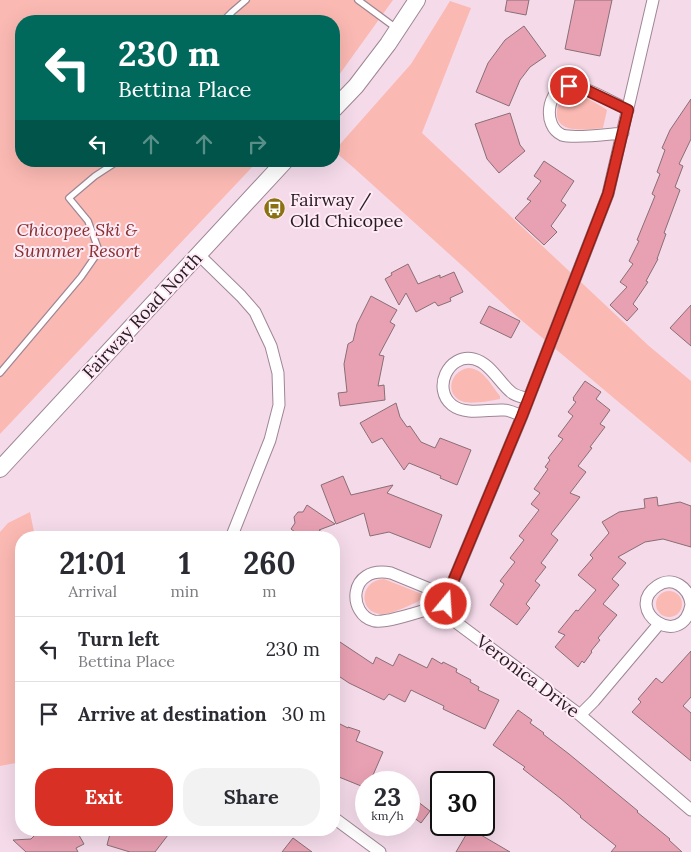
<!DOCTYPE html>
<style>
:root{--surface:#fff;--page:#f2f2f3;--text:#2b2b33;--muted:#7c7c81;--line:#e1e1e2;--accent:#d93025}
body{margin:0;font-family:Lora,serif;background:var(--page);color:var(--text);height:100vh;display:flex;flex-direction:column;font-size:19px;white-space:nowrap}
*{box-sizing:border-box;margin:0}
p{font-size:16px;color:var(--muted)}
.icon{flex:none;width:28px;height:28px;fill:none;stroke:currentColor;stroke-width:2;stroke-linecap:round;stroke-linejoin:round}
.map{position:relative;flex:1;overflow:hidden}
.panel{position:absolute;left:15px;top:531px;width:325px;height:305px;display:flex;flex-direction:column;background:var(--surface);border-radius:20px;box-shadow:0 5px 20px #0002}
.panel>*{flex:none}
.top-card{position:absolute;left:15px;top:15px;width:325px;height:152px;border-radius:20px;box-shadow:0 5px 20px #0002;background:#00695c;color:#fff;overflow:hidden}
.speed{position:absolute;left:355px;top:771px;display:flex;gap:10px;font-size:25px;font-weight:700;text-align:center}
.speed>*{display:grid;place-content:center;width:65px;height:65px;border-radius:50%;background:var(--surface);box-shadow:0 5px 20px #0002;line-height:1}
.speed small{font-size:12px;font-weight:400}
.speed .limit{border:2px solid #111;border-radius:8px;background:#fff;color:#111}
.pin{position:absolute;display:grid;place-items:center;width:42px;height:42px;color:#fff;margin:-21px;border:2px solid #fff;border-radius:50%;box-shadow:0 1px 5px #0007}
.me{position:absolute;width:55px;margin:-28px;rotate:18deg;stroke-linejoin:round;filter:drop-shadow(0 0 4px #0008)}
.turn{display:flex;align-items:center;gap:18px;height:105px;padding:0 20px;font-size:22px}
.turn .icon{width:65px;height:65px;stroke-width:2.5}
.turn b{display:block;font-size:35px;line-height:42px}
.lanes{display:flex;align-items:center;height:48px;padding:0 20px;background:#0003;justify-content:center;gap:25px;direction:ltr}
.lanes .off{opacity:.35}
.eta{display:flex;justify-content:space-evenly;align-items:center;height:85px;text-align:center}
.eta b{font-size:30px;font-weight:700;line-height:35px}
.primary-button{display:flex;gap:10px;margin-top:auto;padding:10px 20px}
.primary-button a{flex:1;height:58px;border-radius:20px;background:var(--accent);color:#fff;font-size:20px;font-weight:700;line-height:58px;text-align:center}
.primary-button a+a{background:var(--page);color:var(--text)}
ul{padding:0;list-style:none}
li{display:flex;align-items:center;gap:15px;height:65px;padding:0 20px;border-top:1px solid var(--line)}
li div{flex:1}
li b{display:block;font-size:19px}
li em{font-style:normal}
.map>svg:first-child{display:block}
</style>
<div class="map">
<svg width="691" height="852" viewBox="0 0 691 852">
<rect width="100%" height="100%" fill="#f5dbea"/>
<path fill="#fbb9b3" d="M0,0H393L334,82V21H21V161H258L0,434Z
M450,1L471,8L422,133L649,346L691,381V463L514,314L468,271L354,168L334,151L411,64Z
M569,95C582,93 596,103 607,110L603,128C588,129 554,136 557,110C558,103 563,98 569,95Z
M468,368C483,368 491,385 500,396V399C491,401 472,404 464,402C445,397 448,372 468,368Z
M30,512L35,537L21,538V762L0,766V532L8,523Z
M384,579L422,594L424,597L422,600C411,604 392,615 381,614C358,613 359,580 384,579Z
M656 604a13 13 0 1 1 26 0a13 13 0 1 1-26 0Z"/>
<path fill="#e8a1b3" stroke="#896e74" d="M507,0H529L526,15L505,11Z
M575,0H612L600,56L565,49Z
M524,26L546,56L530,67L520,80L509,106L476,92L488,63L505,40Z
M691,99V139L679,164L683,166L675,187L680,190L664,233L666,234L657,259H658L646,281L648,282L633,304L638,309L627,321L610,305L627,287L620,282L633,264L629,261L639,241L637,240L655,196L652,194L660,174L657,172L665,150L662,148L670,130Z
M510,113L520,145L525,151L499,173L487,159L475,124Z
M544,161L574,181L561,201L566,205L551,226L557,232L544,245L515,218L531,201L527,199L541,181L534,176Z
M408,264L418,284L440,275V278L454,272L463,292L450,298L451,301L438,306L435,302L416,312L406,293L399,305L385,279L392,275L391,273Z
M371,296L397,310L390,322L395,325L379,355L384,356L378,386L384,385L385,400L340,406L338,393L347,392L344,364L348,344L353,341L357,324Z
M691,305V346L670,328Z
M489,306L520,321L511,338L480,323Z
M585,381L601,392L596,399L610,410L600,424L605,427L590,447L592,448L578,466L586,472L570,493L580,497L551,534L558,540L541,563L546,567L535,581L540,585L526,604L530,608L517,625L490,605L504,584L500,581L515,562L510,558L524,540L519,536L539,510L531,504L540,493L534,489L548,469L545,467L550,460L548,458L563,439L558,436L573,416L568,412L576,402L573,400L574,399L573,398Z
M396,403L400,417L407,427L410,426L421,442L435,448L440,438L471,450L457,485L440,478L441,476L409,463L404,470L382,438L372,443L360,423Z
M343,476L351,495L393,485L387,493L442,515L430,548L389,532L370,536L364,513L336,524L321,485Z
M657,497L658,506L680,502L691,506V547L663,539L645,542L618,557L626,563L612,579L619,585L603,604L617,615L598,638L600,640L591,651L592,652L584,663L582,661L578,667L555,647L565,635L558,632L576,610L578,611L596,590L578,575L593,558L590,555L609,533L602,522L619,512L645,508L644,499Z
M307,505L335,524L319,530L330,538H303L291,529L295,523L294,517L298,512H303Z
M334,638L373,664L376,657L393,666L399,654L427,668L432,658L442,664L443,662L457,669L456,672L471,680L470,682L479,687L478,690L499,700L485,729L443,709L444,706L411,690L405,702L389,694L384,700L349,683L334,673Z
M691,651V697L683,706L691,713V761L632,712L641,702L638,699L656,678L662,683Z
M518,710L532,720L530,723L544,733L543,734L569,754L638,811L637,812L670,839L669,840L682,852H611L616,846L580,817L581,816L560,798L523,769L525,767L493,745Z
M334,721L348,728V727L360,731L356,741L383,752L370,782H366V788L334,775Z
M409,795L430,811L421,823L409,814Z
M470,828L481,835L510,852H456Z
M40,830H76L84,844L76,848L78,852H26L13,840L31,839Z
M111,830H161L168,835L155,852H130L107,845Z
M293,838L312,852H282Z"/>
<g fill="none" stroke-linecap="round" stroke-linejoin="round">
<defs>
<path id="service" d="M358,0L396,28
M223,21L232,12L246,0
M0,373L81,277L99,251L88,221L69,198L95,176L118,161"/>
<path id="minor" d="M653,0L608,194L522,416L447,596C445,608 450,614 457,623L580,715L691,810
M623,133C609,134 574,139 562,135C542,126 547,89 568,86C582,84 614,103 628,110
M198,254L241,296L255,312L271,346L278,373L279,405L270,440L231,538
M522,416C517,414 510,410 504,410C488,409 466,416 452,405C432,389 448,353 474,359C490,363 499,382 511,392C515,396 523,397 528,399
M446,604C430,608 387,624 374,621C348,615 347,565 391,573L447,596
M691,604C689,588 673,575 657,586C622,610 682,652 691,605
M580,715L594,701L659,624
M334,818L380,852"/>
<path id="secondary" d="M334,109L356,86L388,44L417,0
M0,469L285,161"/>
</defs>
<use href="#service" stroke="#9e8694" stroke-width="8"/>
<use href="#minor" stroke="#9e8694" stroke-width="13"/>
<use href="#secondary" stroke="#9e8694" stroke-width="18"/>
<use href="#service" stroke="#fff" stroke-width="5.5"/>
<use href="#minor" stroke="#fff" stroke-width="11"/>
<use href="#secondary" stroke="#fff" stroke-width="16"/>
</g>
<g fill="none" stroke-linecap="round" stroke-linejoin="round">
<defs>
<path id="route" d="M446,604L447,596L522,416L608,194L628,110L584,89L578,87L569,86"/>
</defs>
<use href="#route" stroke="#8d1f18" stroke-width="12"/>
<use href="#route" stroke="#d93025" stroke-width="9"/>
</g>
<defs>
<symbol id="bus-disc" viewBox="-11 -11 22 22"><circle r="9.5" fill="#8c7113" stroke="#ffeaf6"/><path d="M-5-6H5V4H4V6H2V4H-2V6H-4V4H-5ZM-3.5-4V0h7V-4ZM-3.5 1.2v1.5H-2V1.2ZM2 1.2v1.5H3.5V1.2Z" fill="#fff"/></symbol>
</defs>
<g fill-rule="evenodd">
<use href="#bus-disc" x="262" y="196" width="25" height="25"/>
</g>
<g text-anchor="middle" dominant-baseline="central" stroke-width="4" stroke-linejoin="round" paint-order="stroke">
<g font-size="18" fill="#251c21" stroke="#ffeaf6" text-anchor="start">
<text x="290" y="199">Fairway /<tspan x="290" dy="21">Old Chicopee</tspan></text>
</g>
<g font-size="18" font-style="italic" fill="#86312f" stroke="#ffeaf6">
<text x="77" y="229">Chicopee Ski &amp;<tspan x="77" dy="21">Summer Resort</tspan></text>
</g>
<g font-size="18" fill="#251c21" stroke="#ffeaf6">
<text transform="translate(142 315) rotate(-47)">Fairway Road North</text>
<text transform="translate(528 676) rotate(37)">Veronica Drive</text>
</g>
</g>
</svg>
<div class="speed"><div>23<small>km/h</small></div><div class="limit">30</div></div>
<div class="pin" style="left:569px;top:86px;background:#d93025"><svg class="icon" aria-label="arrive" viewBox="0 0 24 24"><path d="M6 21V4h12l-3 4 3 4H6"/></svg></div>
<svg class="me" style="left:446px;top:604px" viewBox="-20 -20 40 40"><circle r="17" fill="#d93025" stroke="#fff" stroke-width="3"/><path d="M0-11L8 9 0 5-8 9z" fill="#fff"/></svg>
<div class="top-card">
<div class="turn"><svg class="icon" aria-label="left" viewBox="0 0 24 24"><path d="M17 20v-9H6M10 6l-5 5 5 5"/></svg><div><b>230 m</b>Bettina Place</div></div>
<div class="lanes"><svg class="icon" aria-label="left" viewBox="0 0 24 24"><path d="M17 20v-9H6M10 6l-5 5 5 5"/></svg><svg class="icon off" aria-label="ahead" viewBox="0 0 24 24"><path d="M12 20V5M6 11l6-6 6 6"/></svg><svg class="icon off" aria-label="ahead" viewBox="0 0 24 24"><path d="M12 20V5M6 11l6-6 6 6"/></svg><svg class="icon off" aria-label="right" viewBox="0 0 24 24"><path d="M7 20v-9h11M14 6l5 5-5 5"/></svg></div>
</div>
<section class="panel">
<div class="eta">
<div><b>21:01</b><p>Arrival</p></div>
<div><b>1</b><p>min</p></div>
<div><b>260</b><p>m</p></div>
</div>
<ul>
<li><svg class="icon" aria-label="left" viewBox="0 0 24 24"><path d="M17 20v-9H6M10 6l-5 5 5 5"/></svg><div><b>Turn left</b><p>Bettina Place</p></div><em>230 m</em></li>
<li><svg class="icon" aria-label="arrive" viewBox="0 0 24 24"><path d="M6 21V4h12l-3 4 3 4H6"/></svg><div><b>Arrive at destination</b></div><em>30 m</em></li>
</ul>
<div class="primary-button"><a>Exit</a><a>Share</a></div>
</section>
</div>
